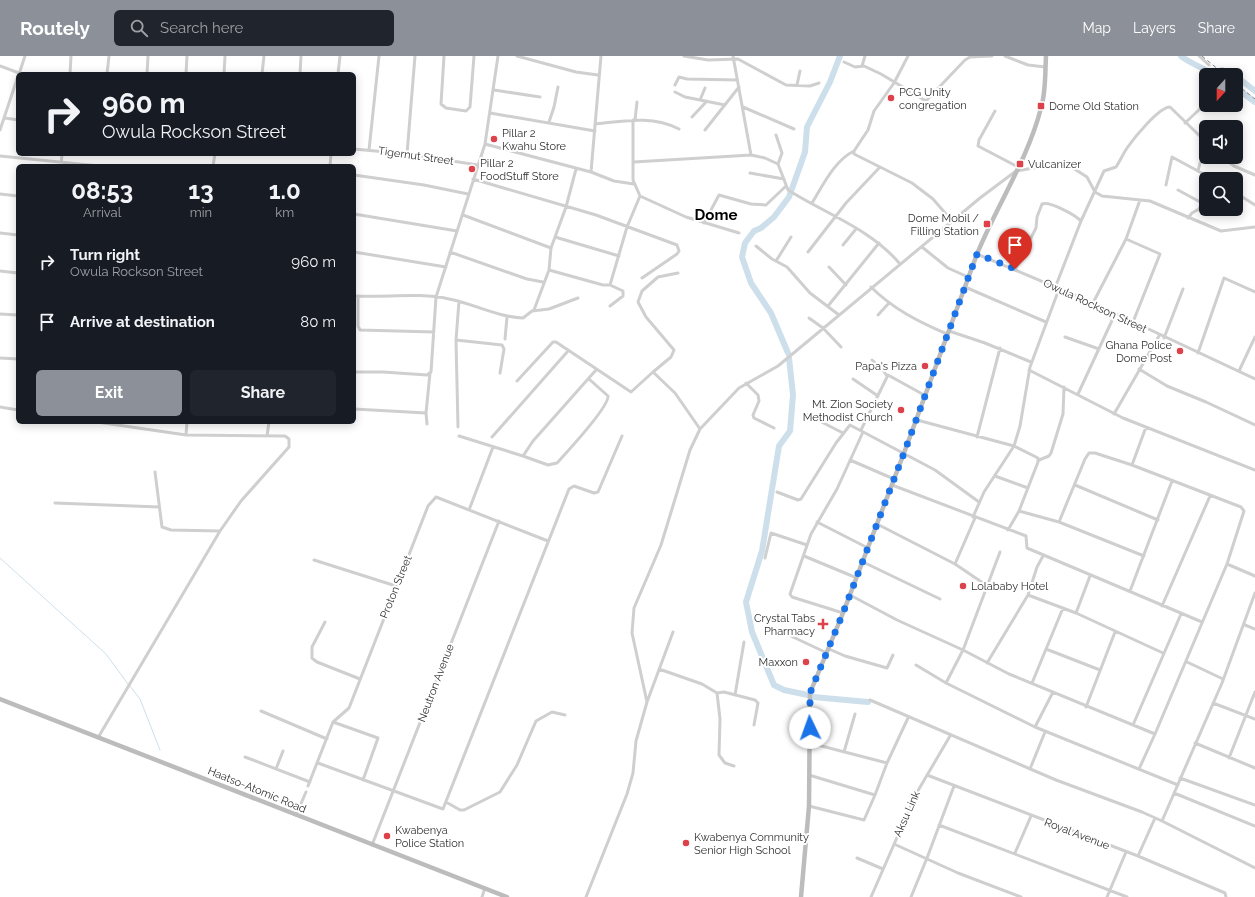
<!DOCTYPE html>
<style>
:root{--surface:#171b24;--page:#20242c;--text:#f1f3f6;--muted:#9ea1a6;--accent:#8c9099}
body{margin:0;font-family:Raleway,sans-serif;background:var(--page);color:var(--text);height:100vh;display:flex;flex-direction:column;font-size:15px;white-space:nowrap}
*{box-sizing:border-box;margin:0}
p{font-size:13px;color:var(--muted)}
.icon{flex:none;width:22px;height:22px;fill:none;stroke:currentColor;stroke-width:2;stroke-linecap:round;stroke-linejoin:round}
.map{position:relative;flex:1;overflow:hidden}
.details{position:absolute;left:16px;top:108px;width:340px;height:260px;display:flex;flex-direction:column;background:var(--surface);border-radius:6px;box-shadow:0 2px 10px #0003}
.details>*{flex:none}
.top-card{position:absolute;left:16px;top:16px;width:340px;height:84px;border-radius:6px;box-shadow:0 2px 10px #0003;background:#171b24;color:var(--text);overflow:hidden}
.needle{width:26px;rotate:201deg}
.controls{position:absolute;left:1199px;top:12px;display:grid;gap:8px}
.controls a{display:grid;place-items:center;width:44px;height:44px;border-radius:6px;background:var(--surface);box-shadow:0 2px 10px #0003;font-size:20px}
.pin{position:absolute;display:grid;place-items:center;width:34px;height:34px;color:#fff;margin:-41px -17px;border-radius:50% 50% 50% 0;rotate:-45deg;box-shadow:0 0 4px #0007}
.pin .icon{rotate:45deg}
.me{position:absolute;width:44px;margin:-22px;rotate:357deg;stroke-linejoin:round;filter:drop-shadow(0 0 3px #0008)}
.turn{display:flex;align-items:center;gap:14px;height:84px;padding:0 20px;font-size:18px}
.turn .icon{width:52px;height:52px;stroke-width:2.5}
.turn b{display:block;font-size:28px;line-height:34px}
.eta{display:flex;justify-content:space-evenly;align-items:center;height:68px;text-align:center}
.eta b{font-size:24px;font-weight:700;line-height:28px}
.cta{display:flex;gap:8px;margin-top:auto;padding:8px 20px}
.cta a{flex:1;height:46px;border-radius:6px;background:var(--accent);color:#fff;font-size:16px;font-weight:700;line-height:46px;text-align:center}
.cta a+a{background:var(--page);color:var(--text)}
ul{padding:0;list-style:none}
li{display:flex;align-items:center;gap:12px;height:60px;padding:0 20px}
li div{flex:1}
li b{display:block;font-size:15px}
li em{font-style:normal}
header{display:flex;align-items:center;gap:24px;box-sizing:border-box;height:56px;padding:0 20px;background:var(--accent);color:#fff}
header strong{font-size:19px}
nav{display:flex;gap:22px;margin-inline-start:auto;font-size:14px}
.search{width:280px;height:36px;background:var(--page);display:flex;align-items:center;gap:10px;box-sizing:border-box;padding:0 14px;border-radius:6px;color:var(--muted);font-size:15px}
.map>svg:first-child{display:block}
</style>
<header>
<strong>Routely</strong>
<div class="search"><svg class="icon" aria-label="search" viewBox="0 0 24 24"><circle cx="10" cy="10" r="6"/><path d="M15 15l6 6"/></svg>Search here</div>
<nav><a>Map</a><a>Layers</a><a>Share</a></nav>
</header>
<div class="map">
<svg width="1255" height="841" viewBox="0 0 1255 841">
<rect width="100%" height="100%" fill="#fff"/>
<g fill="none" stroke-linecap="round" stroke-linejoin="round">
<path stroke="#cddfea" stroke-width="1" d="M1216,19L1217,16
M0,502L106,598L128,628
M130,630L140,643L160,694"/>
<path stroke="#cddfea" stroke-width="6" d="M1181,0C1187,6 1207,14 1216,19
M1222,14L1234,19
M1236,20L1255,35
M1236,32L1255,46
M788,297L771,257L751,227L742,201L745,187L754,175L761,172L774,161L789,141L805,96L807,71L830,26L840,0
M789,302L793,339L790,375L779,390L762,495L746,546L752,576L774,629L784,634L808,639
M813,641L868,646"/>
<path stroke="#cfcfcf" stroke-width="3" d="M444,0L441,48L446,52L466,55L470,51L474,0
M517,0L576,16L598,19
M684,0L708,4L738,3L786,29L810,30L819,27
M733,0L751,99
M908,0L894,27L874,55L868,74L854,95V98L912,127L933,143L952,165
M1005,0L1028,9L1045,11
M1199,0L1209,9
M844,6L855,11L864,10L881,18L926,45L965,4L970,1L992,0
M0,10L19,17
M862,10L865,0
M19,18L25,0
M70,18L71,0
M107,18L109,0
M147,18L148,0
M186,18L187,0
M224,18L225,0
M262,18L264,0
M300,18L301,0
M338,18L340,0
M675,29L679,21L687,23L737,24
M797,29L800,15
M494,34L540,41
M675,36L685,41L725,49
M700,44L705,32
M743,51L794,73
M995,55L979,84L978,90L1018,111
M490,57L595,75
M692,61L707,45
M5,62L18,64
M633,64V124L640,140L686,161L739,177
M635,64L637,46
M549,66L554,51L558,31
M1185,67L1203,50
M595,68C623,65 653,59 679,73
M0,74L18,20
M705,74L739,31
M776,79L782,97L778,108
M485,88L591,116L614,125L634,128
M354,93L407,98L478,109
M369,94L379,0
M407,98L415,0
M1206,99L1200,107L1198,115L1212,123
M0,100L99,110
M1222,101L1234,110L1255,119
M634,106L751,99L765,102L778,108L788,134C826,158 871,173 900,208
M61,110L62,98
M213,110L215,98
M330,110L331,98
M591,116L601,0
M750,117L784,123
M354,119L424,129L468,138
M473,123L596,159L677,189L679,195L677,198L642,222
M1166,129L1172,101L1198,115
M1178,134L1202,147
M1236,137L1255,149
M0,138L18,140
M812,147C823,129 835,104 854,95
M354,158L457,175
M463,159L551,192
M1188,162L1192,157L1199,153L1206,140
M704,167L719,139L751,148L766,149L786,130
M0,177L18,179
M555,181L619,200
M1126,183L1160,198L1133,266
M843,189L856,173
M756,190L772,203L787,211L810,237L839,259
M922,191L948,212L968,221
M354,196L446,211
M450,196L527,223L543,226
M808,196L846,147L880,111
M977,198L1093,247L1255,323
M776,205L791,181
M829,211L846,229
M1015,213L1036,172L1037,161L1042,148C1050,145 1075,159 1081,165
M549,214L603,229H610L623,235V240L610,250
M0,215L18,217
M678,217L658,221L642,235L638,246L646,261L674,294L671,301L653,316L675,337L700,373
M610,229L627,171L640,140
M871,231C893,253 919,266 947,278
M965,231L1046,266
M1055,232L1081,165L1104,115L1116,111C1120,105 1123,98 1127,92C1134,82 1159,51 1170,51L1206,86
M354,240C386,242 418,236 449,243C475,248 497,261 523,262L532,255L549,253L578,242
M358,240V270L360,274L434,276
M1093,247L1126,183L1140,144
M828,250L879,187
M534,254L549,214L551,192L566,151L576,113
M0,258L18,259
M878,259L889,247
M809,262L823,272L841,291
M949,275L985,287L1031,306
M1065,281L1099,293
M1164,282L1183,233
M505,283L507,261
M456,284L502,289L504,293L500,317
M1198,297L1224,222L1255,236
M0,302L18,303
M872,304L882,313L887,320
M1139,313L1167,330L1206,346L1255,369
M1029,314L1123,362L1255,414
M1239,315L1255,281
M354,316H383L427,319L431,316L436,241L485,88L498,0
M853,323L878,340
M517,325L553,286H556L631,336L653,316
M746,327L758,339L759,345L753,359L754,362L774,372
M1078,338L1115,258
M0,351L18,354
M354,353L426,357L430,317
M426,357L427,368
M806,358L843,377
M1114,358L1159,280
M917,364L1014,390L1038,402V406L1019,455L1008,474
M97,366L186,379
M458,371L456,284L459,245
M861,374L888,319L926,340
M267,380L269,366
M459,380L523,400L533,385L596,314
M492,381L568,295
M977,381L1000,292
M523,400L548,409L557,407C567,396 609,351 608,340L589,323
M850,404L894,423
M1039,404L1049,400L1051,397L1063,358L1064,331
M1132,409L1146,371
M155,416L162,471L171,474L220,475
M995,420L1028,432
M892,429L1026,480L1027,492L1202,566
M1075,429L1158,464
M777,436L798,444L801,443L836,387L850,369L935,414L979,446
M55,447L159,451
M469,454L493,391
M1019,455L1059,466L1144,500
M973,461L984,436L1014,390L1020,370L1030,311L1059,233
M817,466L868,492
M1059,466L1085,403L1089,397H1095L1132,409L1241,451L1244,455L1227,508L1155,678L1139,713
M877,468L955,508L986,529
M1000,496L963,594L1009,618L1155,678
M804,500L857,522
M765,502L771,477L807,489
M314,504L396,530
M863,506L940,543
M955,508L975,462
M1227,508L1255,520
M1130,535L1172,425
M1255,537L1222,627L1162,765L1255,812
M850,539L897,564L963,594L946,627L1035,671L1178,729
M1028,539L1076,557L1163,597
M1162,550L1210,440
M843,557L792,541L790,538L811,478L837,433L863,376
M1076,557L1090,520
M325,566L312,591V602L317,606L360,623
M1245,569L1255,573
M776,573L827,597
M829,593L845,600L887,612L893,599
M1046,593L1100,614
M1187,606L1223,623
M987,607L1028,539L1037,511L1043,500
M916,609L946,627
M659,613L702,628L717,637L720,663L719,699L725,707L734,710
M1032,627L1063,552
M717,637L724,636L755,644L758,647L754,669
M735,639L744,586
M870,644L1056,724L1142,756L1162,765
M647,646L673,576
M1213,647L1255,663
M1086,651L1115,576
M261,655L327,683
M333,666L378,682L363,724
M1133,669L1181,558
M1035,671L1053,636
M99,680L220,475L241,445L289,391V383L285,380L186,379L187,366
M810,687L887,707L908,662
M1195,687L1255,712
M844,696L855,658
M245,701L310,726
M1229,702L1255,636
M318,707L443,753L569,433L574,430L594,437L598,436L622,380
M276,713L283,695
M1030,713L1045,676
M809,719L875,739L887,707
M927,719L1138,800L1225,837L1226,841
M1180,722L1255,749
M308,730L333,666L349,652L428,450L436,441L548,485
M1174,737L1255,770
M446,746L460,754H464L500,736L517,709L536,665L552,656L565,659
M809,750L864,764L875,739
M296,759L306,736
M939,769L1127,841
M894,788L958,817L1021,841
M372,789L499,465
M1015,797L1031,760
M1138,800L1155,762
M857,802L883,813
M482,841L485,832
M586,841L627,738L633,717L636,685L647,646L632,577L634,552L661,489L690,394L700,373L739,332L778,310L980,142L1016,115L1045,110L1073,112L1087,121L1095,136L1102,140L1150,145L1221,175L1255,171
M871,841L916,738L950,680
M911,841L927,802L954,730
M1107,841L1126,796"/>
<path stroke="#bcbcbc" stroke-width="4.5" d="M0,643L507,841
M801,841L809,750L810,637L843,557L904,397L977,198C997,149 1028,103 1041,52C1046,36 1045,17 1046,0"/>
<path stroke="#878787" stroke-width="1" stroke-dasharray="4 3" stroke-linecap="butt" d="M1202,0L1225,19
M1236,28L1255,43"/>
</g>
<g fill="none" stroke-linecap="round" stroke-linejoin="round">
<path stroke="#1a73e8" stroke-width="7" stroke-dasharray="0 12.6" d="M810,672V637L843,557L904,397L977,198L1015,213"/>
</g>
<g fill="#dd414a" stroke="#fff" stroke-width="1.5">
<circle cx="891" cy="42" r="4"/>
<rect x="1037" y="46" width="8" height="8" rx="2"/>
<circle cx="494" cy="83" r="4"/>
<rect x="1016" y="104" width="8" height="8" rx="2"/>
<circle cx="472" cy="113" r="4"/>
<rect x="983" y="164" width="8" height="8" rx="2"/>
<circle cx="1180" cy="295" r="4"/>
<circle cx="925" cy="310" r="4"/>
<circle cx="901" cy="354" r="4"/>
<circle cx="963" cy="530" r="4"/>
<path d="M821 562h4v4h4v4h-4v4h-4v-4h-4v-4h4z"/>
<circle cx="806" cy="606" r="4"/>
<circle cx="387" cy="780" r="4"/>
<circle cx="686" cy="787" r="4"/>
</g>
<g text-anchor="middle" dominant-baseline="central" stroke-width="4" stroke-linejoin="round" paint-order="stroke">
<g font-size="11" fill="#323232" stroke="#fff" text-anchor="start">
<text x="899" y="36">PCG Unity<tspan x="899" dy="13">congregation</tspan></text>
<text x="1049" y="50">Dome Old Station</text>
<text x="502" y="77">Pillar 2<tspan x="502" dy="13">Kwahu Store</tspan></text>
<text x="480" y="107">Pillar 2<tspan x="480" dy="13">FoodStuff Store</tspan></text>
<text x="1028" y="108">Vulcanizer</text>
<text x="979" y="162" text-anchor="end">Dome Mobil /<tspan x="979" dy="13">Filling Station</tspan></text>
<text x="1172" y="289" text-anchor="end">Ghana Police<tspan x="1172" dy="13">Dome Post</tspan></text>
<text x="917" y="310" text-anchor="end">Papa's Pizza</text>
<text x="893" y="348" text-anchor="end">Mt. Zion Society<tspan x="893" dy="13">Methodist Church</tspan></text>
<text x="971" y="530">Lolababy Hotel</text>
<text x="815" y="562" text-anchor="end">Crystal Tabs<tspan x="815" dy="13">Pharmacy</tspan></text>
<text x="798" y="606" text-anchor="end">Maxxon</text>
<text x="395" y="774">Kwabenya<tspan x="395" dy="13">Police Station</tspan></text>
<text x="694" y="781">Kwabenya Community<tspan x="694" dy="13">Senior High School</tspan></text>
</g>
<g font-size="11" fill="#323232" stroke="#fff">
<text transform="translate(416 100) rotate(8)">Tigernut Street</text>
<text transform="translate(1095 250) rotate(25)">Owula Rockson Street</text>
<text transform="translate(396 531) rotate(-68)">Proton Street</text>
<text transform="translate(436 627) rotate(-69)">Neutron Avenue</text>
<text transform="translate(257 734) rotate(22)">Haatso-Atomic Road</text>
<text transform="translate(907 758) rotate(-66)">Aksu Link</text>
<text transform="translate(1077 778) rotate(21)">Royal Avenue</text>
</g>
<g font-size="15" font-weight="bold" fill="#000" stroke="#fff">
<text x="716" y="159">Dome</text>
</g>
</g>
</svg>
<div class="controls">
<a><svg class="needle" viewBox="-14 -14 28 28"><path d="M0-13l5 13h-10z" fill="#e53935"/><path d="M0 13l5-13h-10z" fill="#9ea1a6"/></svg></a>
<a><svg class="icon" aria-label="sound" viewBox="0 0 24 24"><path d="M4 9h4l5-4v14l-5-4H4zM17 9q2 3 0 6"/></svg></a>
<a><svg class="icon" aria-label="search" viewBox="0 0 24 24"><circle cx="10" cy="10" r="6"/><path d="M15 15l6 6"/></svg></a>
</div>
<div class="pin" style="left:1015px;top:213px;background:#d93025"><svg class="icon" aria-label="arrive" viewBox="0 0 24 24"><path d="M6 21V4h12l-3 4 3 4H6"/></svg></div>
<svg class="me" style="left:810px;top:672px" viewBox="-20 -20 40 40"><circle r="19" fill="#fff"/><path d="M0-13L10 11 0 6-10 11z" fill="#1a73e8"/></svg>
<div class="top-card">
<div class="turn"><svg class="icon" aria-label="right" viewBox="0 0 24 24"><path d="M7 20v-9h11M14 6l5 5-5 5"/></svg><div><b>960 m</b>Owula Rockson Street</div></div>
</div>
<section class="details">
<div class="eta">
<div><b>08:53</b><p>Arrival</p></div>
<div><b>13</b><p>min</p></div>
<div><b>1.0</b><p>km</p></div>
</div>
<ul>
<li><svg class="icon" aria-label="right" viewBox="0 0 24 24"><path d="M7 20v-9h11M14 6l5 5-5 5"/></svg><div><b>Turn right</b><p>Owula Rockson Street</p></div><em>960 m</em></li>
<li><svg class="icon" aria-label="arrive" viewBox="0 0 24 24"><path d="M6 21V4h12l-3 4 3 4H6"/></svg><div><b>Arrive at destination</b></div><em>80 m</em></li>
</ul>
<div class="cta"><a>Exit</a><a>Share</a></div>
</section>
</div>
